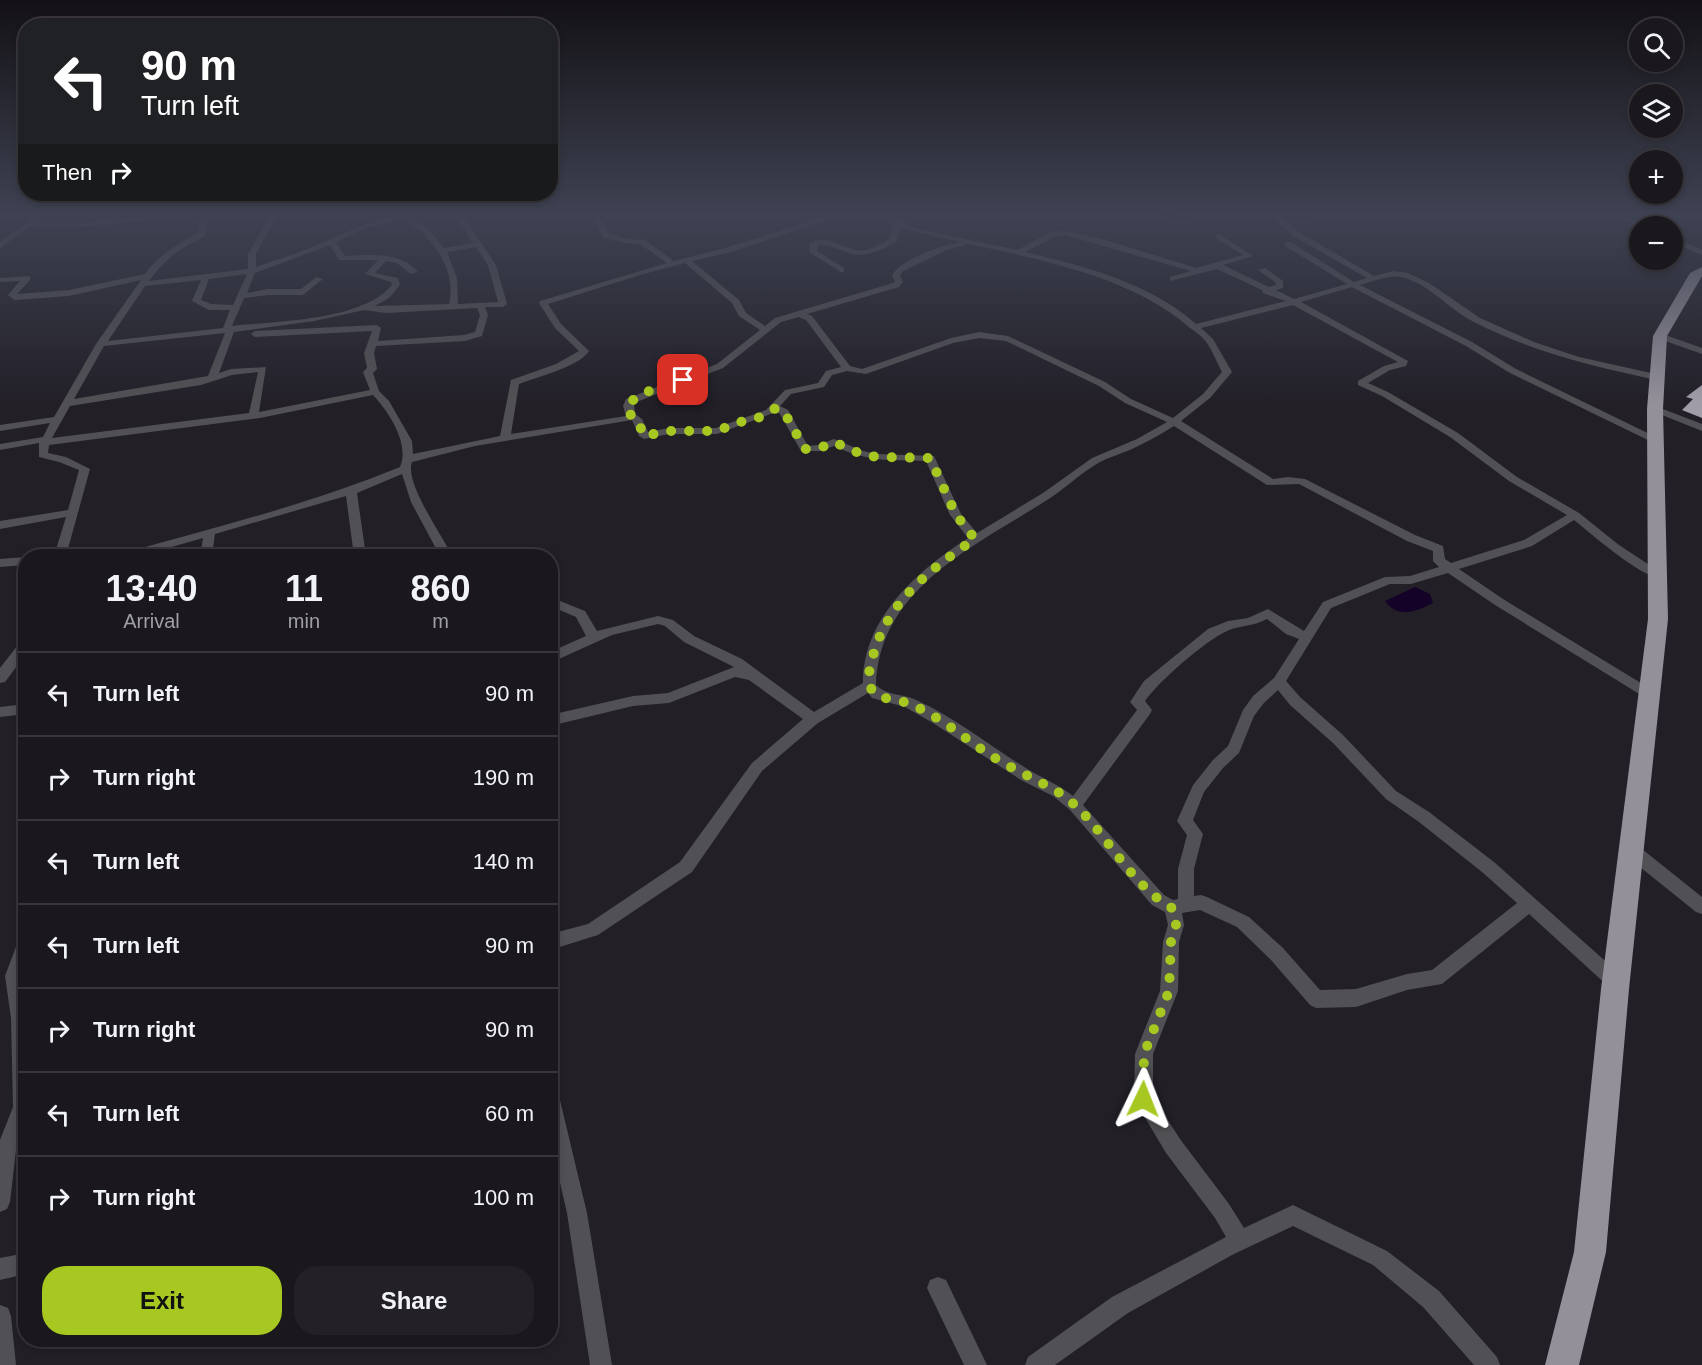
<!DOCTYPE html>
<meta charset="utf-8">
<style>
:root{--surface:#1a171d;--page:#232026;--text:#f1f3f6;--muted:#9f9fa4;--line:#38363b;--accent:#a6c820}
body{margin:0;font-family:Arial,sans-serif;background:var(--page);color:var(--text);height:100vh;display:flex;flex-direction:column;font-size:22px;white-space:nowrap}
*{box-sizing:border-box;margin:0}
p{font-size:20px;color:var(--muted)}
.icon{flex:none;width:33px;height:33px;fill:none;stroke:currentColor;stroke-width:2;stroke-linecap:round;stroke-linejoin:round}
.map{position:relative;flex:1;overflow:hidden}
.panel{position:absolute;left:18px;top:549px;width:540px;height:798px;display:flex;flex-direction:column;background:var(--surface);border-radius:24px;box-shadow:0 3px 9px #0003,0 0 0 2px var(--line)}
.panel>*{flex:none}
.hud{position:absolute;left:18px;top:18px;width:540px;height:183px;border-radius:24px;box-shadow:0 3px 9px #0003,0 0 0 2px var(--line);background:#202124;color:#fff;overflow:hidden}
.fabs{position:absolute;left:1629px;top:18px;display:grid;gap:12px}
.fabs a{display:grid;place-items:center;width:54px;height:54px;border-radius:50%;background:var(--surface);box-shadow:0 3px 9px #0003,0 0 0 2px var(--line);font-size:30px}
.pin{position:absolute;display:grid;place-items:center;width:51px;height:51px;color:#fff;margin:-26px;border-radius:12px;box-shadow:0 3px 9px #0006}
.me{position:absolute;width:66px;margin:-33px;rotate:2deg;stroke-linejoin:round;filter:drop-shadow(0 0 4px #0008)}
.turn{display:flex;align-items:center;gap:21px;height:126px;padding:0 24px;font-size:27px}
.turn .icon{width:78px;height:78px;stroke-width:2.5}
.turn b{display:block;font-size:42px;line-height:51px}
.then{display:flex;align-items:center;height:57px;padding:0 24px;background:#0003;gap:12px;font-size:22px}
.eta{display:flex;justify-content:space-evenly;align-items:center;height:102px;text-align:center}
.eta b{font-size:36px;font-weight:700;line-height:42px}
.primary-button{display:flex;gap:12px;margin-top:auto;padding:12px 24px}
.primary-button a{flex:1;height:69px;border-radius:24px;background:var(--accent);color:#111;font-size:24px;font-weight:700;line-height:69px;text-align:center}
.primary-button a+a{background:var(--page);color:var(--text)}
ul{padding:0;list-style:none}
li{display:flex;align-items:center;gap:18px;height:84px;padding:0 24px;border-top:2px solid var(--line)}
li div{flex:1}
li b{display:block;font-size:22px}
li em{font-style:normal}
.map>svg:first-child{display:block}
</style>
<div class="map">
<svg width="1702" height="1365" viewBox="0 0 1702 1365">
<rect width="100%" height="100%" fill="#221f27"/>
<path fill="#140228" d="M1415,587L1430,594L1433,603C1415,612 1398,619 1385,601Z"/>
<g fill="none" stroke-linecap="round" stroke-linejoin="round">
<path stroke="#140228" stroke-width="2" d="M1156,213C1208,226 1256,225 1308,217"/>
</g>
<path fill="#a19da8" d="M1702,385V418L1682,410L1693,399L1686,397Z"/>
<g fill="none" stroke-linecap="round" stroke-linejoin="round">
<path fill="#515054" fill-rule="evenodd" d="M40,213H49L36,223H81L174,213H198L194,215L81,227H30L0,248V242Z
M201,213H209L205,236C179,249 166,258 149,281L248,269V254L272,213L277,215L256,254V267C272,261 289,256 305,250C343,235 379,213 424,213L411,217L429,230L444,248L473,243L459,221L446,219L440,213L464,217L496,265L507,304L503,307H485L488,315L482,336L465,341L376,346L374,353L377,369L373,373L379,391L389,401L412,441L413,454L500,436L511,380L556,364L579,351L555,328L539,303L540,301L667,263L640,244L626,243L603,237L589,213H597L609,233L627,239L645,240L674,261L725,248L837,213H848L731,252L692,261L739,300L746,313L765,326L775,318L893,283L895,282L892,275C903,258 941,246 960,242L901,228L896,242C879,251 864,259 846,252C836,248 828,245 818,245L817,251L844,268V272H841L809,252L810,243C826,234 842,248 857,250C869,252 880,244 889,239L892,228L895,226L874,213C890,213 904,225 919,229L1017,250L1051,232L1065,231L1099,238L1196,268L1243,255L1216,238V234H1219L1253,256L1223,265L1269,287L1276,285L1275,282L1258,270L1265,268L1283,281V288L1276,290L1294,299L1347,284L1285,246V242H1291L1354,282L1367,278L1293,236L1268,213H1276L1299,232L1374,276L1393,271L1408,273L1429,283L1480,318L1534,342L1579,357L1660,375V379L1657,380C1591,366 1535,353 1474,322C1450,310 1431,286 1405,278C1390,273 1374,281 1360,285L1472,342L1516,369L1660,439L1661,441L1656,444L1510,373L1466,346L1352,287L1301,302L1408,361L1406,366L1390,370L1368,383L1388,392L1458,433L1517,477L1579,513L1619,545L1663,574L1661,577C1645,581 1589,532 1574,520L1532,546L1459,569L1503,599L1654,691L1656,695L1654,699L1649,700L1495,605L1448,573L1411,584H1390L1331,608L1286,681L1300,697L1343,735L1396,791L1429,812L1494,862L1621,975L1624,981L1621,987L1615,989L1609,987L1529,914L1442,984L1407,990L1356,1007L1316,1008L1310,1005L1271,960L1237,927L1200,910L1182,913L1184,925L1179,942L1178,991L1153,1054V1097L1180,1139L1229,1204L1244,1228L1293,1205L1387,1251L1439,1291L1497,1357L1500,1365H1474L1423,1307L1373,1265L1293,1226L1232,1255L1128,1313L1055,1365H1025L1028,1357L1112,1297L1226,1237L1215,1218L1166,1153L1134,1099L1135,1054L1160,991L1163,942L1168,925L1165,912L1152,905L1070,810L1053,796L1021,780L933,723L905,707L872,698L868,693L818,723L762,771L692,872L598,935L550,950V934L588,924L680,862L752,763L803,719L749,680L735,677L669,703L633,706L550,726V715L633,696L668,693L734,667L684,642L665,626L658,624L612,635L550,663V652L586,636L576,617L550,606V597L585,611L597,631L658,616L673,620L694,636L742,659L814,712L863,683C863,618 917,571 968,538L950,515L926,461C889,460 868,462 834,446L820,451H801L780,414L776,412L717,434H669L644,439L639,436L632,420L475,446L412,462C404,483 443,536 452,556H440L411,502L402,474L357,493L366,556H354L346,496L215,534L212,556H200L203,538L140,556H122L124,553C216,527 310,504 400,467C410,444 389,412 373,395L260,418L49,445L48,453L66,457L90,469L66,556H54L66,517L0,529V521L68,510L79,470L59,462L39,457V443L0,450V444L43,437L50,423L0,431V425L54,417L96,344L141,280L69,296L14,300L8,295L20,281L0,282V278L30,276V280L17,294L69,290L145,274C158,255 178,244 198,233ZM404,219C432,236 457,269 449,304L375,306L389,298L400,285L398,278L375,273L386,261L397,263L411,274L418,272C400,251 370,255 345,256L336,242L366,228ZM1065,235L1191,271L1170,277V281L1217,269L1262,290L1263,293L1286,301L1196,324C1150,283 1084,266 1025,252L1056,236ZM968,244C1041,259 1134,278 1190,328C1196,332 1203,337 1207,343C1213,352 1217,363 1222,372L1203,394L1173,418L1131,399L1105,382L1008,336L979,332L951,338L862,369L850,366L812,316L807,314L899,287L903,282L900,275L903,271L947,250ZM330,245L339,260H378L365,274L391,282L392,285C363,321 276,321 232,326L244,298L268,295H303L323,279L316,277L301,289H268L247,293L255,273ZM476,247L488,265L498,302L458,304L457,278L447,252ZM685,263L732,303L739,316L760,330L717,364L626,399L623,406L626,416L511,434L519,384C536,377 579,367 589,351L561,324L548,304L640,275ZM247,274L233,305L211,304L201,300L209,279ZM201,280L192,301L209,310H230L223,328L108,341L145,286ZM1293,305L1398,362L1384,366L1358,381V385L1382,396L1450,437L1509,481L1567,515L1524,540L1451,563L1445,559L1443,546L1415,535L1305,479L1288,477L1273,479L1181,421L1210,398L1232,372L1213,339L1201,328ZM477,308L480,315L475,332L464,335L378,341L381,328L377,325L255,331L251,334L255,337L372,331L364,353L367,368L363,372L370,390L259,412L266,367L231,369L219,373L234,332L314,321L364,310L386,313ZM799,317L806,320L841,367L826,371L818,383L785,390L766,410L716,428H669L648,432L642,419L635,414L634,403L723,368L781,322ZM225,333L208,376L74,399L104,346ZM979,338L1006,341L1099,386L1125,403L1167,422L1137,439L1092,458L1043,493L977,533L961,514L934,456L877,454L863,451L834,439L818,445L808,446L788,410L780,406L791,394L824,387L832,375L847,371L866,374L953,343ZM258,372L249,413L52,438L70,406L201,385L232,375ZM1174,426L1267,485L1299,484L1407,541L1433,551V561L1439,567L1410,576L1385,577L1323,602L1304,631L1268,609L1248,618L1228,621L1208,629L1144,681L1130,702L1137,710L1073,796C1059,785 1044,779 1029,770C991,747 955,717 914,699C901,694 886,695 876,685C879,589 973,547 1044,502C1064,490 1080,473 1100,462C1110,457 1120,454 1130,450C1145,443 1160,435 1174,426ZM1267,619L1286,634L1299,639L1274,678L1253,696L1243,710L1228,746L1213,760L1193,785L1177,821L1187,835L1178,869V899L1173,900L1164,895L1083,805L1150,714L1152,710L1145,701C1159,681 1205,641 1227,631C1240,625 1252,627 1267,619ZM1278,690L1290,705L1333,743L1386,799L1419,822L1482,872L1517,903L1432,970L1407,974L1356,989L1320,990L1283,948L1249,917L1207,897L1201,895L1194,896V869L1203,834L1193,820L1204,792L1223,768L1239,753L1254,716L1263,704Z
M1182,213H1192L1188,215Z
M1608,213H1618L1648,226L1640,227Z
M1672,237L1702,250V255L1672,242Z
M1660,333L1702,348V354L1657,338L1656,336Z
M1655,406L1702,424V431L1652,411V407Z
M26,557V565L0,567V559Z
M26,640V654L5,682L0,683V668L21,641Z
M26,704V714L0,717V707Z
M1631,843L1637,845L1702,897V914L1696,912L1625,855L1623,850L1625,845Z
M26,934C26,955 22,975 26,995V1125L16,1150L10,1202L7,1209L0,1212V1140L13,1107L11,1018L5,976L20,936Z
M550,1087L557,1089L559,1096L587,1213L612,1365H590L567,1213L550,1140Z
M26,1253V1274L0,1280V1258Z
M938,1277L946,1280L987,1365H964L927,1288L930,1280Z
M0,1305L8,1308L11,1316L16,1365H0Z"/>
<path fill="#94909a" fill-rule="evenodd" d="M1702,267V276L1667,336L1663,409L1668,619L1629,989L1606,1252L1579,1365H1545L1574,1252L1601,989L1648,619L1647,409L1653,336L1690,273Z"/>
</g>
<linearGradient id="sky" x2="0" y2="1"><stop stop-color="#131115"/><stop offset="0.53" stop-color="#3e4252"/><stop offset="1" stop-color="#3e4252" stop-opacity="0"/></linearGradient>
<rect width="1702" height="404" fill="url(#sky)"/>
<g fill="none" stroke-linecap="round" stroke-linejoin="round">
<path stroke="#a6c820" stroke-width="10" stroke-dasharray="0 18" d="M683,380L651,390L628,403L631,416L637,419L644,436L669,431H717L740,422L761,417L776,408L784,412L805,449L820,448L834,442L861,454L877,457L930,458L956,515L975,539C930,569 885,604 872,660C870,667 867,679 870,686C875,701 899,699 910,704C939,716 964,738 990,755C1012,769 1036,779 1058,792C1101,819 1124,881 1172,908L1176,925L1171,942L1169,991L1144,1054L1143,1099"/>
</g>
</svg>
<div class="fabs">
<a><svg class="icon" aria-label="search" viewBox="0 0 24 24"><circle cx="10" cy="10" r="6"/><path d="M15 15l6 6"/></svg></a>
<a><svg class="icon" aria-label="layers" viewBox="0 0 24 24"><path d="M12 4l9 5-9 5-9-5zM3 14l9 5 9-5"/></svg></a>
<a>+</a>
<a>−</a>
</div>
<div class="pin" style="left:683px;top:380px;background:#d93025"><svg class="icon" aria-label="arrive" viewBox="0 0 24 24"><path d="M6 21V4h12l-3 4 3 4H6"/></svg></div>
<svg class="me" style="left:1143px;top:1099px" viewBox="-20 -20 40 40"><path d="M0-17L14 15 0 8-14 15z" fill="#a6c820" stroke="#fff" stroke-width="4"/></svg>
<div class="hud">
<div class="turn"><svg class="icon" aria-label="left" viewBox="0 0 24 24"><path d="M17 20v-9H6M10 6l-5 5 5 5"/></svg><div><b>90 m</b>Turn left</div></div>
<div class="then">Then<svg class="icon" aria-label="right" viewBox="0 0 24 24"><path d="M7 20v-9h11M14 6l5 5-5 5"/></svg></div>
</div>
<section class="panel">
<div class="eta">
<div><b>13:40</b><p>Arrival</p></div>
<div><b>11</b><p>min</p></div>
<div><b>860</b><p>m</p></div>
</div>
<ul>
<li><svg class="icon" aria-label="left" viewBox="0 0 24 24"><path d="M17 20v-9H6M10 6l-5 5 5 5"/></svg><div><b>Turn left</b></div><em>90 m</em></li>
<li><svg class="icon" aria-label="right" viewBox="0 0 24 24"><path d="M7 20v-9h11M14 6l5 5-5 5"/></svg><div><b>Turn right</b></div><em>190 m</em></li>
<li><svg class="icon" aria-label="left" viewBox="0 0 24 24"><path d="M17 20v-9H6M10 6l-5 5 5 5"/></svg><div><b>Turn left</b></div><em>140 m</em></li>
<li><svg class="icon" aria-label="left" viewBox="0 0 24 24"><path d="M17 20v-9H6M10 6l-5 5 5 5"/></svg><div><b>Turn left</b></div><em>90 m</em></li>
<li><svg class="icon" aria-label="right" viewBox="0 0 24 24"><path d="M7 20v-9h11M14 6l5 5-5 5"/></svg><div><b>Turn right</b></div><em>90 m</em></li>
<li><svg class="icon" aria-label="left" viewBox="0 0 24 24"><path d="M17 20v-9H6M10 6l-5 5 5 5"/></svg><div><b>Turn left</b></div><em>60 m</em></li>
<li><svg class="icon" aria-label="right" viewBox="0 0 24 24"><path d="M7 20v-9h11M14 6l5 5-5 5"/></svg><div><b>Turn right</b></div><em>100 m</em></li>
</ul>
<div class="primary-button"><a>Exit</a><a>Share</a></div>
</section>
</div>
